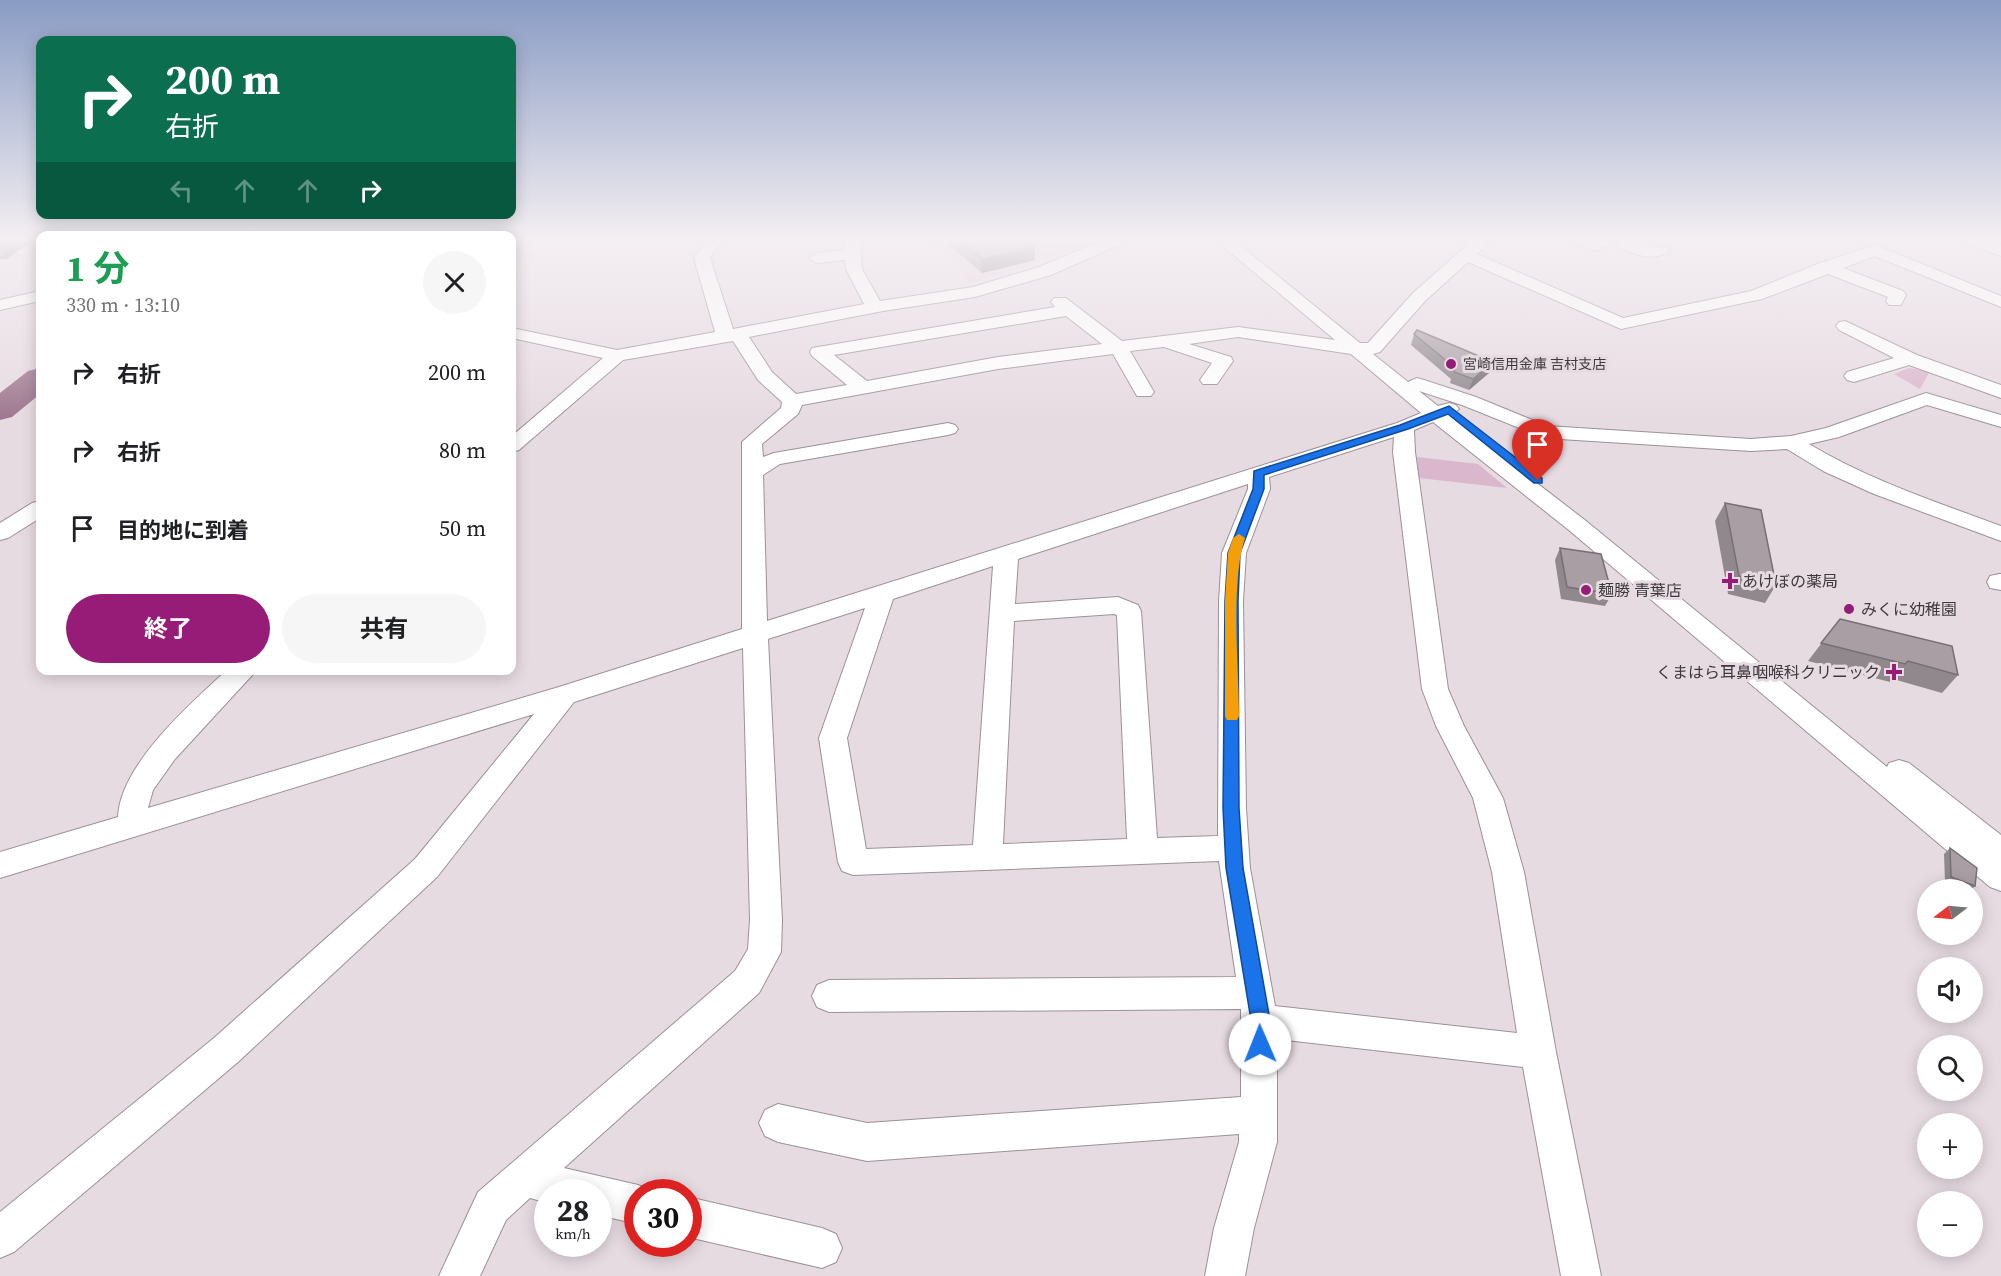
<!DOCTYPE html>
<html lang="ja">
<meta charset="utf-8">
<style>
:root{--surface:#fff;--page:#f6f6f6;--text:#202124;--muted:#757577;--accent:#961c77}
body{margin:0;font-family:"Source Serif 4","Noto Sans JP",serif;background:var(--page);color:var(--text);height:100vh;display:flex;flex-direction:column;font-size:22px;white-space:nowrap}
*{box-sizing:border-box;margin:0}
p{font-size:20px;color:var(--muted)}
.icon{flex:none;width:33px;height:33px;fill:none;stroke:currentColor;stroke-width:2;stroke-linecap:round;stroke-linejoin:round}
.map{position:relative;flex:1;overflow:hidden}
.side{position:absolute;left:36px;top:231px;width:480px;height:444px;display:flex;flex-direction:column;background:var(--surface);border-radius:12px;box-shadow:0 3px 15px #0003}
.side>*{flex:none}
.hud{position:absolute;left:36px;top:36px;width:480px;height:183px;border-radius:12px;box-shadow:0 3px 15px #0003;background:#0b6e4f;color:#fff;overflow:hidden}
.needle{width:39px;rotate:254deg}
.controls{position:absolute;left:1917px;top:879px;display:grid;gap:12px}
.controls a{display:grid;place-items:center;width:66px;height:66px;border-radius:50%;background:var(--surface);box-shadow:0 3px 15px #0003;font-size:30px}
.speed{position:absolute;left:534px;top:1179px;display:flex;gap:12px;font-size:30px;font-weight:700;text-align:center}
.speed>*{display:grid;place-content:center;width:78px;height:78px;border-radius:50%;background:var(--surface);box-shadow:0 3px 15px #0003;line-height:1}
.speed small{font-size:15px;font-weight:400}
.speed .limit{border:9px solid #d22;background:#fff;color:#111}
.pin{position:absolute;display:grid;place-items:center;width:51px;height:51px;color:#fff;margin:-62px -26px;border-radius:50% 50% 50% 0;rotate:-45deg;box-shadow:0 0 6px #0007}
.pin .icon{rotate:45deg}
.me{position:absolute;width:66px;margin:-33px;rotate:359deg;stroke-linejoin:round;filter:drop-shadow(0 0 4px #0008)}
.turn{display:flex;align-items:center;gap:21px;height:126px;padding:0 30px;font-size:27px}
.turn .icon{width:78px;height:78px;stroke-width:2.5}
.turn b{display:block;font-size:42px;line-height:51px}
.lanes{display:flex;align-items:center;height:57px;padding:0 30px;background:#0003;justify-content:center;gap:30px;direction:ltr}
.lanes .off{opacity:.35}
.round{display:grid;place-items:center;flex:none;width:63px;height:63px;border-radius:32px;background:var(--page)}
.head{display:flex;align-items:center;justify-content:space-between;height:102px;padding:0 30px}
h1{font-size:36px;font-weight:700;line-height:45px;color:#1e9e55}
.action{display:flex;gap:12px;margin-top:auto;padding:12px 30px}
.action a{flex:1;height:69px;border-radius:36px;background:var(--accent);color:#fff;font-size:24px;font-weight:700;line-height:69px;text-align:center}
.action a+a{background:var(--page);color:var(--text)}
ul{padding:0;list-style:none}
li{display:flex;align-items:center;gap:18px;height:78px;padding:0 30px}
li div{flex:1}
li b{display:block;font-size:22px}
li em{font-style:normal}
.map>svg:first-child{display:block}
</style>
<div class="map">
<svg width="2001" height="1276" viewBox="0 0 2001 1276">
<rect width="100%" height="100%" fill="#e7dbe2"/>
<path fill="#e0cdd8" d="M933,241H943L950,247L975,241L1027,245L1041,241H1092L1041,262L970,283L954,261Z"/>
<path fill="#dbb7cd" d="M1909,368L1930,371L1920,389L1894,374Z
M1417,457L1478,464L1507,488L1419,478Z"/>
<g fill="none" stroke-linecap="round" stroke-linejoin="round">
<path fill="#9e778f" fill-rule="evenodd" d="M40,368V394L12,417L0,420V393L28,371Z"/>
<defs>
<path id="minor" d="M706,241H726L715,249L710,258L733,329L864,304L846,269L845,260L817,263L809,258L817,253L845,250L844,241H860L862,269L880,301L973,287L1039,267L1101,241H1123L1121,244L1051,275L975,297L883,311L749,337L772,372L796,394L847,385L812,356L810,352L812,348L1055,307L1051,302L1054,298H1066L1122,341L1238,327L1335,340L1217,241H1235L1360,343H1368L1413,293L1472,241H1490L1477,254L1623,318L1751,291L1820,263L1875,245L2001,296V307L1875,256L1843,268L1903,291L1906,295L1901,305H1889L1886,301L1888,297L1828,274L1762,299L1621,329L1468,262L1425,301L1380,352L1373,354L1408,382L1417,378L1424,380L1476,397L1547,426L1751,439L1791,436L1826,428L1926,393L2001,415V427L1927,405L1839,437L1809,444C1869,480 1936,502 2001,526V541L1874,494L1823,471L1787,449L1751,451L1544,438L1462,405L1419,391L1438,406L1449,403L1456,405L1459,409L1450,416L1586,521L1887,767L1889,763L1899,760L1909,763L2001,835V891L1990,887L1570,531L1433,422L1414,430L1415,452L1448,689L1464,726L1503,798L1524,872L1556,1052L1601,1276H1561L1523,1067L1277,1039V1142L1254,1228L1245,1276H1205L1214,1228L1239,1142V1134L867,1161L778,1142L765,1136L759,1123L765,1110L778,1104L867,1123L1241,1097V1009L829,1012L817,1007L812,996L817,985L829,980L1236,977L1219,861L853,875L842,871L838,862L819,738L865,608L768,639L782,920L781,952L759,993L564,1168L638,1185L652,1191L638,1192V1224L598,1215V1192H548V1203L530,1198L506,1220L480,1276H439L478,1192L735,971L748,949L750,920L743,648L574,702L437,877L238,1062L14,1252L0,1258V1212L214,1038L415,859L534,714L0,878V852L118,817C120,765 190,704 227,670H257L175,759L153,790L148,808L559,687L742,629V442L781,408L782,402L758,380L733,341L623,360L519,450L512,452V436L603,358L512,338V328L617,350L715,332L694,258ZM1066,316L1102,344L998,357L867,381L834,355ZM1238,337L1351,354L1421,413L1397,423L767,621L763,475L780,464L948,435L955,433L958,429L955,425L948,423L774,453L763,457L762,444L798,414L802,405L998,369L1113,354L1137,396H1151L1154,392L1130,351L1164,347L1212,363L1200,380L1203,384H1217L1233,361L1231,357L1189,344ZM1394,437L1393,452L1422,689L1436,726L1473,798L1492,872L1517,1033L1275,1006L1250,868L1246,808L1243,601L1246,553L1270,489L1269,477ZM1248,484V489L1222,553L1219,601L1218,836L1157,838L1141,611L1138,605L1118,597L1015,604L1018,559ZM993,566L973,845L866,849L847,738L893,599ZM1114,614L1117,615L1127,839L1003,844L1014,621Z
M1576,241H1636L1652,247H1667L1669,250C1656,264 1625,253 1614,242L1595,251L1578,244Z
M1966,241H1989L2001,245V256L1968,244Z
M40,291V301L0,310V300Z
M1845,321L1917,355L2001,385V398L1909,365L1854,382L1847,380L1844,376L1847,372L1894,358L1839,330L1836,326L1839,322Z
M40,501V518L8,538L0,540V523L32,503Z
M1999,574H2001V590L1990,588L1987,582L1990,576Z
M688,1197L822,1228L836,1234L842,1248L836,1262L822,1268L688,1237Z"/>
</defs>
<use href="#minor" stroke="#9b9197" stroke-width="2"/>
<use href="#minor" fill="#fff" fill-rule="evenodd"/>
</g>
<path fill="#90888d" d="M0,241H32L7,259H0Z
M945,241H1041L1032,243L1035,246V260L982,273Z
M1414,334L1493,362L1489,373L1469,390L1450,383L1451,379L1411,345Z
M1725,503L1776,585L1765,603L1728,594L1715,521Z
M1560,548L1612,594L1605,606L1561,599L1555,560Z
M1840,619L1958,675L1942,693L1893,679L1890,682L1808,661Z
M1950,848L1975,886L1971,890H1963L1945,883L1944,854Z"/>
<path fill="#766f73" d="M11,241H32L7,259L1,249Z
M1018,241H1041L1018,247Z
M1035,246V260L982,273V259Z
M1493,362L1489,373L1469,390L1473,379Z"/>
<path fill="#a89ea4" stroke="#766f73" stroke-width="1.5" d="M0,241H11L1,249Z
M961,241H1029L1035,246L982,259Z
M1417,330L1493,362L1473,379L1454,372L1455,368L1414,334Z
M1725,503L1761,510L1776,585L1739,576Z
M1560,548L1601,554L1612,594L1567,587Z
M1840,619L1952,646L1958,675L1908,661L1905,664L1821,643Z
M1950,848L1977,868L1975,886L1951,877Z"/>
<linearGradient id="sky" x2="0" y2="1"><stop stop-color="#8a9cc4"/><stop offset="0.57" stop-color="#f4eff2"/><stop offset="1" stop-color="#f4eff2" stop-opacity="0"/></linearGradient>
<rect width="2001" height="420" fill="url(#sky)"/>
<path fill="#1a73e8" stroke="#114b97" stroke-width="1.5" d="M1449,406L1542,478V483H1534L1448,414L1408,429L1264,475V489L1240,553L1238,601L1239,808L1243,868L1270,1020L1269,1044L1267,1050L1260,1053L1253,1050L1250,1044L1251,1020L1226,868L1223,808L1225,601L1228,553L1253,489L1254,471L1400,425Z"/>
<path fill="#f59e0b" d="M1239,534L1245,538C1230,583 1239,667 1239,716L1237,720H1227L1225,716V601L1228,553L1233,538Z"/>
<g fill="#961c77" stroke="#e7dbe2" stroke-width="2">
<circle cx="1451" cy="364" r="6"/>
<path d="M1727 572h6v6h6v6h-6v6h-6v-6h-6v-6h6z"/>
<circle cx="1586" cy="590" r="6"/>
<circle cx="1849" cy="609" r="6"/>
<path d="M1891 663h6v6h6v6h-6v6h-6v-6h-6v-6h6z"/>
</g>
<g text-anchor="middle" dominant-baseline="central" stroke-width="6" stroke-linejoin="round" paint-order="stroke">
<g font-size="14" fill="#3e3a3c" stroke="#e7dbe2" text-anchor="start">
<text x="1463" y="364">宮崎信用金庫 吉村支店</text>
</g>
<g font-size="16" fill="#3e3a3c" stroke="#e7dbe2" text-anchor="start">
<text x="1742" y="581">あけぼの薬局</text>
<text x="1598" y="590">麺勝 青葉店</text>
<text x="1861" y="609">みくに幼稚園</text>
<text x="1880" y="672" text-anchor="end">くまはら耳鼻咽喉科クリニック</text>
</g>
</g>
</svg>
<div class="controls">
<a><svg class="needle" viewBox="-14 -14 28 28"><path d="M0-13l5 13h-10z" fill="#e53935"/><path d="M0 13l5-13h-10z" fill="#757577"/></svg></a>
<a><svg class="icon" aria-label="sound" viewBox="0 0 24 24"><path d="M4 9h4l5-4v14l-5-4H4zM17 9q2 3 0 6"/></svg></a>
<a><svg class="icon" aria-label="search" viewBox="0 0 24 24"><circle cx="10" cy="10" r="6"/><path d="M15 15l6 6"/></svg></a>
<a>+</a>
<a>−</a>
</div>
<div class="speed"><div>28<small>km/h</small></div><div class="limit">30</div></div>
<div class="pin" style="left:1538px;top:481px;background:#d93025"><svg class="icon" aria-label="arrive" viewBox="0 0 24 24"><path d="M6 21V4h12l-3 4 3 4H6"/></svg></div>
<svg class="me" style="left:1260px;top:1044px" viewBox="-20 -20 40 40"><circle r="19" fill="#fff"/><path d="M0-13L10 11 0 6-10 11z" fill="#1a73e8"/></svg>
<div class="hud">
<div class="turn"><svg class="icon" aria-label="right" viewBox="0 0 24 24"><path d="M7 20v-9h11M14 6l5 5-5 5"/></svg><div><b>200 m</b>右折</div></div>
<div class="lanes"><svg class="icon off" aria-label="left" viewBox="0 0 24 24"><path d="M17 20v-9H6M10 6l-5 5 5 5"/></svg><svg class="icon off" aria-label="ahead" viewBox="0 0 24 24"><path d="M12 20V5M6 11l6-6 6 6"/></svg><svg class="icon off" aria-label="ahead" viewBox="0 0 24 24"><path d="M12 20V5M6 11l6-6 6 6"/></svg><svg class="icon" aria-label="right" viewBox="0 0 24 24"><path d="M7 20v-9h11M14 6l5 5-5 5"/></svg></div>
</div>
<section class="side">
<div class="head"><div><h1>1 分</h1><p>330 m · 13:10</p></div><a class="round"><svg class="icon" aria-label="close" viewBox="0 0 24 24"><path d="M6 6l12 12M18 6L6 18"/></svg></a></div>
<ul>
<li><svg class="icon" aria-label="right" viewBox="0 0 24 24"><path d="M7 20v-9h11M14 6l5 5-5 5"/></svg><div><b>右折</b></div><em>200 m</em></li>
<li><svg class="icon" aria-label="right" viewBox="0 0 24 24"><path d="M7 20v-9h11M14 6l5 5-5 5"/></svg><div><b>右折</b></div><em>80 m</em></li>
<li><svg class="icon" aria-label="arrive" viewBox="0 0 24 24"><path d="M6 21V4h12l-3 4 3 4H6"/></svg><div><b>目的地に到着</b></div><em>50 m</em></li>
</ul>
<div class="action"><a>終了</a><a>共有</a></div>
</section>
</div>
